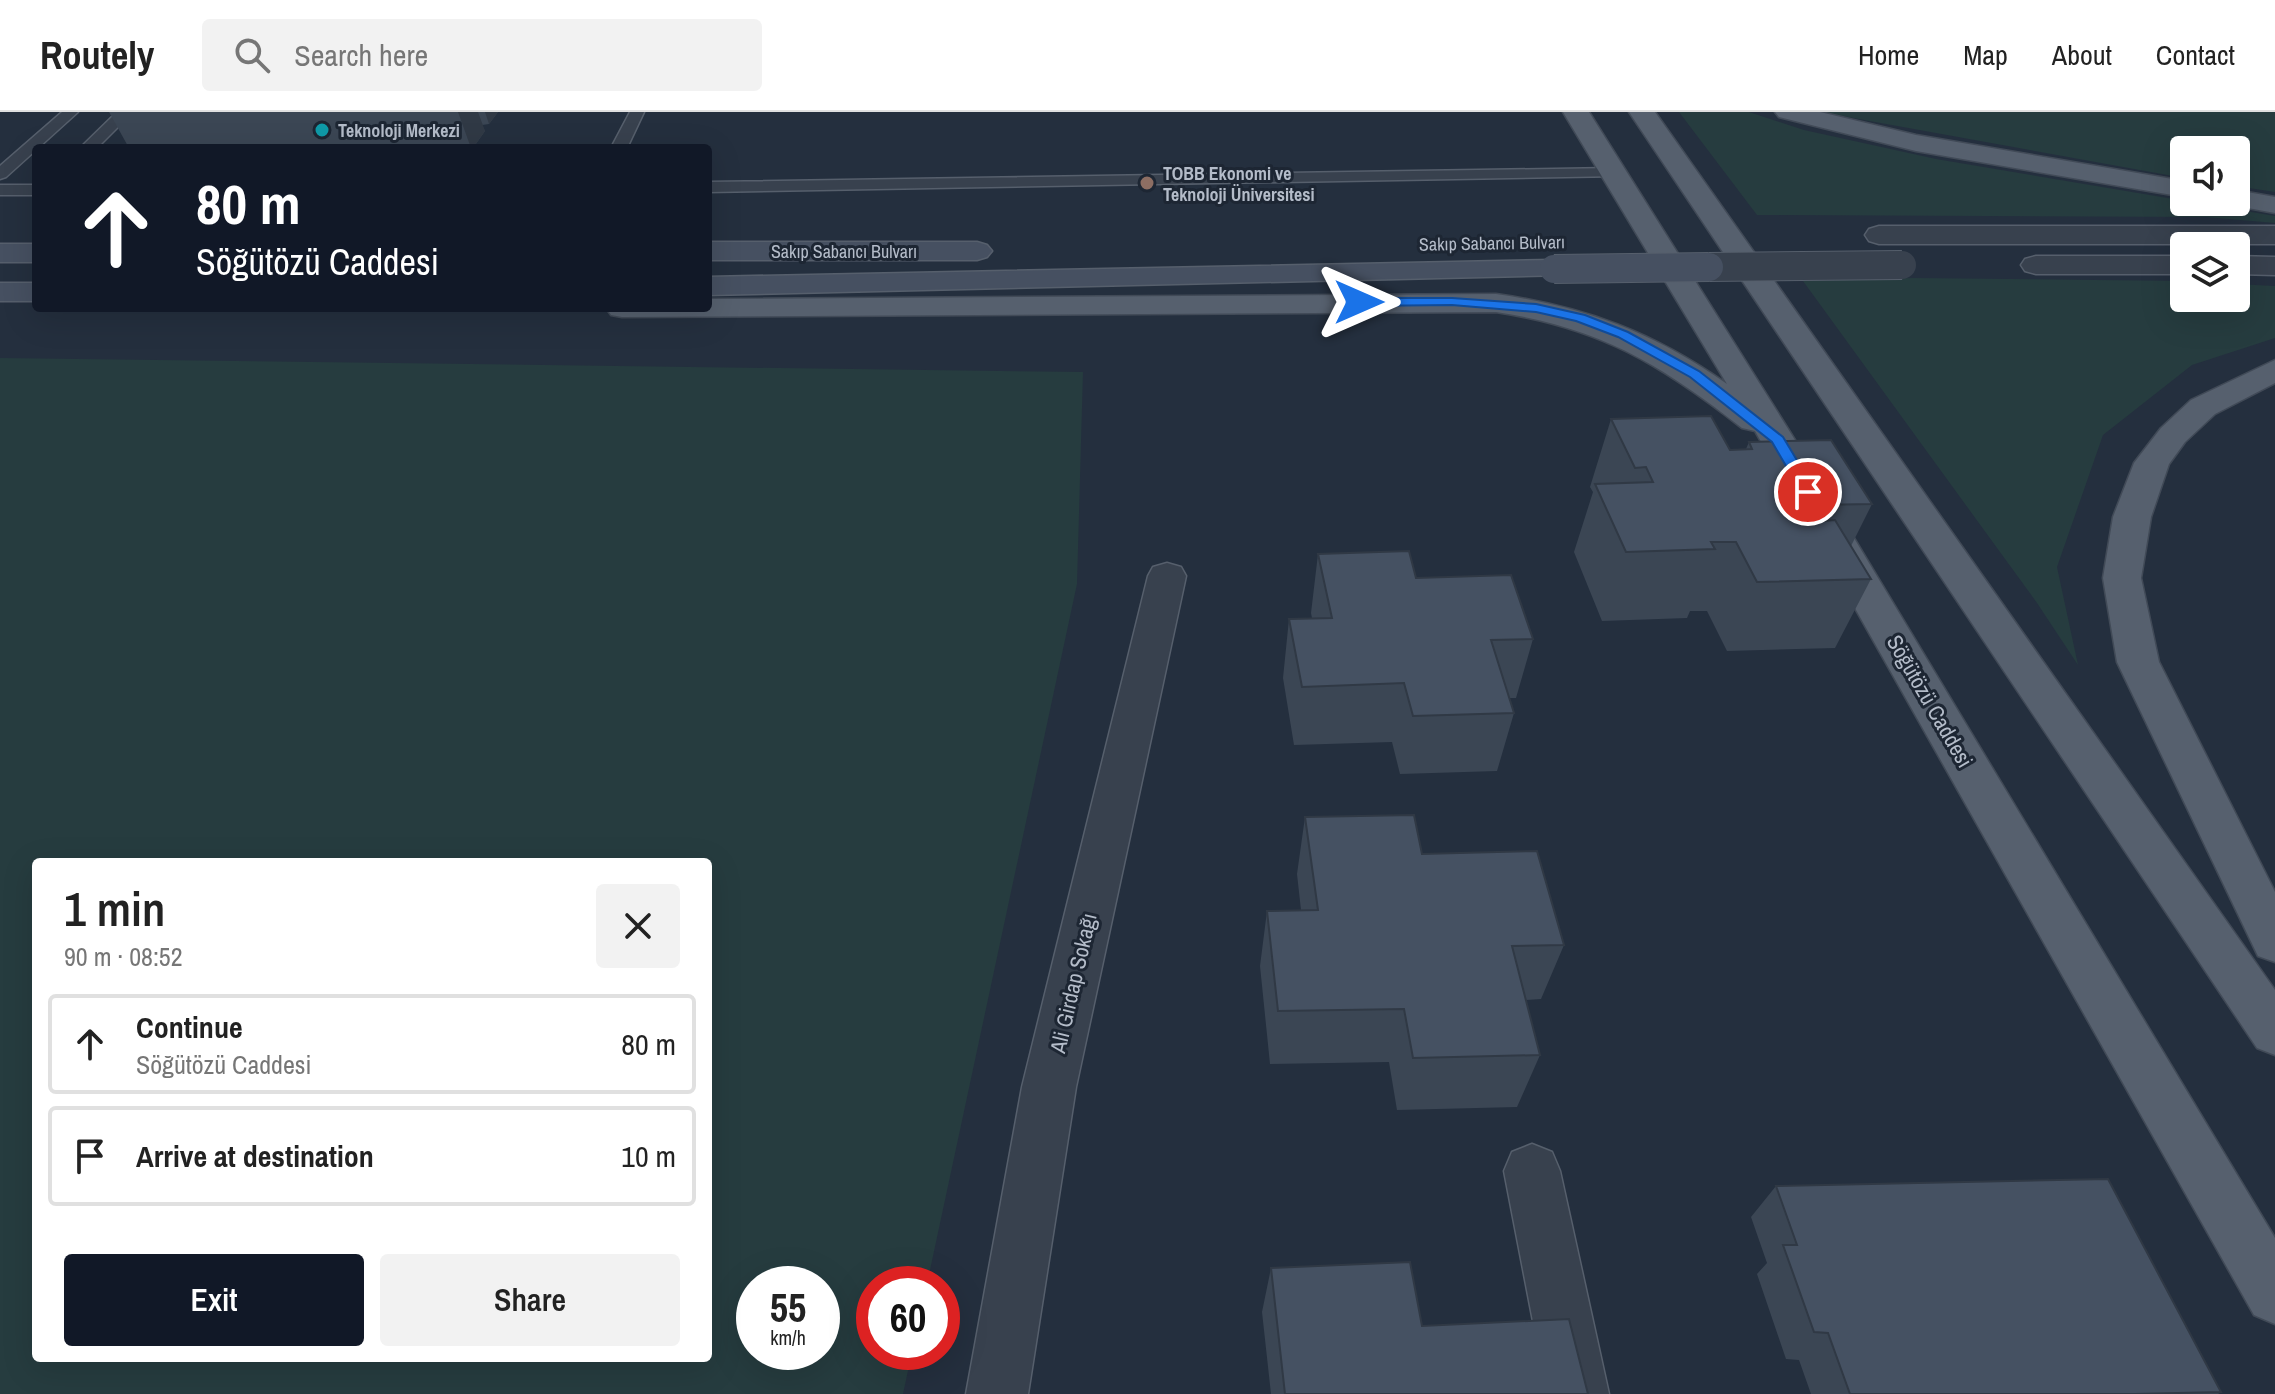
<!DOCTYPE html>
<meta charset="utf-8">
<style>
:root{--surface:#fff;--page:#f2f2f2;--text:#222;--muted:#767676;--line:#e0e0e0;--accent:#111827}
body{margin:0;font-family:"Archivo Narrow",sans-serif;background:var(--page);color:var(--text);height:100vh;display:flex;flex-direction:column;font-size:30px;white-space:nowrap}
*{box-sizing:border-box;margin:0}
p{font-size:26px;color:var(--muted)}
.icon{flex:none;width:44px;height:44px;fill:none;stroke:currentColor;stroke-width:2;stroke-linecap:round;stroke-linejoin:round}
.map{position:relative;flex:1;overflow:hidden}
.sheet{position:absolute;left:32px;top:746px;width:680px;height:504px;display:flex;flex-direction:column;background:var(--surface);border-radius:8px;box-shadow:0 8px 32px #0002}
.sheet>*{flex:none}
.banner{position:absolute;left:32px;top:32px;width:680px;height:168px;border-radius:8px;box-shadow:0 8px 32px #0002;background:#111827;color:#fff;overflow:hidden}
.fabs{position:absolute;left:2170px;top:24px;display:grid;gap:16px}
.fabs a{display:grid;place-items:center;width:80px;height:80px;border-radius:8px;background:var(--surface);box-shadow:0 8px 32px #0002;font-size:40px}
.speed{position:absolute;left:736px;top:1154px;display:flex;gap:16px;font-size:40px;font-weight:700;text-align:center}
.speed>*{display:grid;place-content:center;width:104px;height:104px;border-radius:50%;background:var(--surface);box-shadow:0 8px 32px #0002;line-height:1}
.speed small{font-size:20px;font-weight:400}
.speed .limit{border:12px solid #d22;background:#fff;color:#111}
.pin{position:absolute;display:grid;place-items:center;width:68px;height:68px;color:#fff;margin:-34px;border:4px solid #fff;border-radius:50%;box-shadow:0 2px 8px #0007}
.me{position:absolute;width:88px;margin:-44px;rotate:90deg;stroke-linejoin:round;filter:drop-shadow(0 0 6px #0008)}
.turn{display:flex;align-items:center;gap:28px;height:168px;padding:0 32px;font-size:36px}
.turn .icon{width:104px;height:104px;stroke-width:2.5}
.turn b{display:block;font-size:56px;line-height:68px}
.round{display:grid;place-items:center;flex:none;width:84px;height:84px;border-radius:8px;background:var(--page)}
.head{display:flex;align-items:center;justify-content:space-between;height:136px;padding:0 32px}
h1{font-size:48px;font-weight:600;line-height:60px}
.action{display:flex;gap:16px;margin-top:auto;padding:16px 32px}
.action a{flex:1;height:92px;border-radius:8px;background:var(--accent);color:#fff;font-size:32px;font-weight:600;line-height:92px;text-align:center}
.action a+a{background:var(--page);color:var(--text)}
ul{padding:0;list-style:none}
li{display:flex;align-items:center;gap:24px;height:100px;margin:0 16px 12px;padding:0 16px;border:4px solid var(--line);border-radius:8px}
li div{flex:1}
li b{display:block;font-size:30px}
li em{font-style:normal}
header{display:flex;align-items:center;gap:48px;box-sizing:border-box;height:112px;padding:0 40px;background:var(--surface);border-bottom:2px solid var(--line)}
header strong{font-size:38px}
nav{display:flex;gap:44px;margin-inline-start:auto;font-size:28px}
.search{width:560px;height:72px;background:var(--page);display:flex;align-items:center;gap:20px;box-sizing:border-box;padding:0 28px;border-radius:8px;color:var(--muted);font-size:30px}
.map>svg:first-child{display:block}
</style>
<header>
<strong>Routely</strong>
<div class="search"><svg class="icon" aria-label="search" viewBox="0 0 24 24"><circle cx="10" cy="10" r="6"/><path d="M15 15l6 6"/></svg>Search here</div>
<nav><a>Home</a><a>Map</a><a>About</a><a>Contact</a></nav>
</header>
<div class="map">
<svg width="2275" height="1282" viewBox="0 0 2275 1282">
<rect width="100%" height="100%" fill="#242f3e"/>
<path fill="#263c3f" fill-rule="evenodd" d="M1679,0H1749L1804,18L1936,47L2275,104V111L2205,105L1757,103Z
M1820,0H2275V80L2236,74V38H2184V66Z
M1914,166L2184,169V186H2236V172L2275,174V226L2192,253L2103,323L2057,455L2078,553L2037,491L1803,169Z
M0,246L1083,260L1077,472L927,1172H874V1240H912L903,1282H0ZM36,750H708V1246H36ZM754,1172H822V1240H754Z"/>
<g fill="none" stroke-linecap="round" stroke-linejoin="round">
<defs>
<path id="service" d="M62,0H78L6,65L0,67V54Z
M117,0H133L97,36H80Z
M630,0H644L627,36H611Z
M1614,56L1622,61L1620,64L708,80V70Z
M0,73H36V83H0Z"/>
<path id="minor" d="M1167,451L1181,455L1186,464L1076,975L1028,1282H966L1022,975L1148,464L1153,455Z
M1532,1032L1552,1040L1560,1059L1609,1282H1547L1504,1059L1512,1040Z"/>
<path id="tertiary" d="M1879,114H2275V132H1879L1869,129L1865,123L1869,117Z
M2036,144H2184V162H2036L2025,159L2021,153L2025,147Z
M2236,144L2275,145V163L2236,162Z"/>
<path id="secondary" d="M708,130H977L987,133L992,139L987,145L977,148H708Z
M0,132H36V150H0Z
M1554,148L1565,151L1569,157L1565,163L708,183V165Z
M0,171H36V189H0Z"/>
<path id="primary" d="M1563,0H1589L1795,328L2275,1126V1212L2254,1203L1755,319L1742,316C1660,252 1601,216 1496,200L622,205L611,203L606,196H708V187L1496,182C1586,195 1653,220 1727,272Z
M1629,0H1655L2275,878V943L2257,936Z
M1775,0H1820L1916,23L2184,69V85L1916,39L1779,5Z
M2236,78L2275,85V101L2226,92L2236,90Z
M2275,248V271L2215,302L2185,330L2169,352L2151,405L2141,466L2159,550L2275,780V850L2258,844L2117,550L2103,466L2113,405L2134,351L2161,316L2191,288Z"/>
</defs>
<use href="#service" stroke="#565f6c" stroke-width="3"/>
<use href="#minor" stroke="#565f6c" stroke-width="3"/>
<use href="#tertiary" stroke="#565f6c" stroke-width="3"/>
<use href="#secondary" stroke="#565f6c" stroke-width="3"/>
<use href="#primary" stroke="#414a57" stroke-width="3"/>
<use href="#service" fill="#38414e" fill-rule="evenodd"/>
<use href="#minor" fill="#38414e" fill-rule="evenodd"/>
<use href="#tertiary" fill="#38414e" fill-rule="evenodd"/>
<use href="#secondary" fill="#465061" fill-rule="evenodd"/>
<use href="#primary" fill="#56606e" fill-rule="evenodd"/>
<defs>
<path id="tertiary-bridge" d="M1709,155L1902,153"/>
<path id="secondary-bridge" d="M1554,157L1709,155"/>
</defs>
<use href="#tertiary-bridge" stroke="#565f6c" stroke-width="30" stroke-linecap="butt"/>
<use href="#secondary-bridge" stroke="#565f6c" stroke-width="30" stroke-linecap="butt"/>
<use href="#tertiary-bridge" stroke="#38414e" stroke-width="28"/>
<use href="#secondary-bridge" stroke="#465061" stroke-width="28"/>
</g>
<path fill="#3b4654" d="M109,0H498L489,12L482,13L485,19L473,36H129Z
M1611,307L1730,338L1746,337L1749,330L1872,392L1851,434L1871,467L1835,536L1727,539L1707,499H1690L1687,506L1602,509L1574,440L1593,380L1590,375Z
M1318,442L1416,466L1533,527L1516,586H1509L1514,601L1497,659L1400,662L1392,630L1294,633L1283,566L1289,507L1312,506L1311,501Z
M1305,705L1422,742L1564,833L1541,887L1526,888L1540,943L1517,995L1397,998L1389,950L1270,952L1260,854L1267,799L1301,798L1297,762Z
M1776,1074L2221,1280L2218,1282H1811L1799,1248L1786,1247L1757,1162L1767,1151L1751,1105Z
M1271,1156L1422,1214L1588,1282H1271L1262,1200Z"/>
<path fill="#303945" d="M458,0H478L485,19L473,36H471Z
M485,0H498L489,12Z"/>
<path fill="#455162" stroke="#303945" stroke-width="2" d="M1711,304L1730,338L1752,337L1749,330L1831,328L1872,392L1814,393L1823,409L1835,408L1871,467L1757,470L1736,430H1711L1715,437L1626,440L1595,372L1653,370L1646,355L1635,356L1611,307Z
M1409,439L1416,466L1511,463L1533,527L1491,528L1514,601L1413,604L1404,571L1302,575L1289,507L1332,506L1318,442Z
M1414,703L1422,742L1537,739L1564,833L1512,834L1540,943L1413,946L1404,897L1278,899L1267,799L1318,798L1305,705Z
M2108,1067L2221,1280L2135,1282H1850L1828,1221L1814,1220L1783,1133H1797L1776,1074Z
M1410,1150L1422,1214L1569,1207L1588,1282H1285L1271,1156Z"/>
<path fill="#1a73e8" stroke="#114b97" stroke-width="2" d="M1452,186L1536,192L1585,203L1628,220L1699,259L1783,325L1816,380L1808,385L1803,383L1772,330L1690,265L1618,225L1576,209L1536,200L1452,193L1359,194L1353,190L1359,186Z"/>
<circle fill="#0f9aa8" stroke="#1d2633" stroke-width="3" cx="322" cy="18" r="8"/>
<circle fill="#8d6e63" stroke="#1d2633" stroke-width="3" cx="1147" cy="71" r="8"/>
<g text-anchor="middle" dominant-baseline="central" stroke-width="6" stroke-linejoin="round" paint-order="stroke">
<g font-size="18" font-weight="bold" fill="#b4bcc9" stroke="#1d2633" text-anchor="start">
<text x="338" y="18">Teknoloji Merkezi</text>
<text x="1163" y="61">TOBB Ekonomi ve<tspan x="1163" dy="21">Teknoloji Üniversitesi</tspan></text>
</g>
<g font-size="18" fill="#b4bcc9" stroke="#1d2633">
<text transform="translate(1492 131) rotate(-1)">Sakıp Sabancı Bulvarı</text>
<text x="844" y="139">Sakıp Sabancı Bulvarı</text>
</g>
<g font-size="22" fill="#b4bcc9" stroke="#1d2633">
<text transform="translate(1930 589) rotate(60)">Söğütözü Caddesi</text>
<text transform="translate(1073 871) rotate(-77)">Ali Girdap Sokağı</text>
</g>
</g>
</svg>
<div class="fabs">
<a><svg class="icon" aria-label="sound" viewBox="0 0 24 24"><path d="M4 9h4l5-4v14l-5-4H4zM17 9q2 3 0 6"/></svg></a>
<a><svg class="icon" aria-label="layers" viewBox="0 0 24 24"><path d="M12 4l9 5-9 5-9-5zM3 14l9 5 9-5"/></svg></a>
</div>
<div class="speed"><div>55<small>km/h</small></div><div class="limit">60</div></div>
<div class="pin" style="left:1808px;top:380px;background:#d93025"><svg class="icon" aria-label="arrive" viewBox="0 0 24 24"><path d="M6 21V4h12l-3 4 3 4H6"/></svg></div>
<svg class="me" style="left:1359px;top:190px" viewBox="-20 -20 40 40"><path d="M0-17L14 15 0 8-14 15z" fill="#1a73e8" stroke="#fff" stroke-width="4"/></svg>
<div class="banner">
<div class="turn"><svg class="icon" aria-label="ahead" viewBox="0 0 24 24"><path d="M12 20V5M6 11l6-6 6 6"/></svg><div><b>80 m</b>Söğütözü Caddesi</div></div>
</div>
<section class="sheet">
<div class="head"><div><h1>1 min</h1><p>90 m · 08:52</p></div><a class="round"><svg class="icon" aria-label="close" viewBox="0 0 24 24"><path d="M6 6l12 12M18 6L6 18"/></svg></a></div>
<ul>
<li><svg class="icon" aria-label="ahead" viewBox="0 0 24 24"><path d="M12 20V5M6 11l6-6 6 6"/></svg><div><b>Continue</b><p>Söğütözü Caddesi</p></div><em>80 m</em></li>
<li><svg class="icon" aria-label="arrive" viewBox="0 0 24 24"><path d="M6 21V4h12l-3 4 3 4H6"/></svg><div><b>Arrive at destination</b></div><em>10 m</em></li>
</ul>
<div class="action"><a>Exit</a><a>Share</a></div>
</section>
</div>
